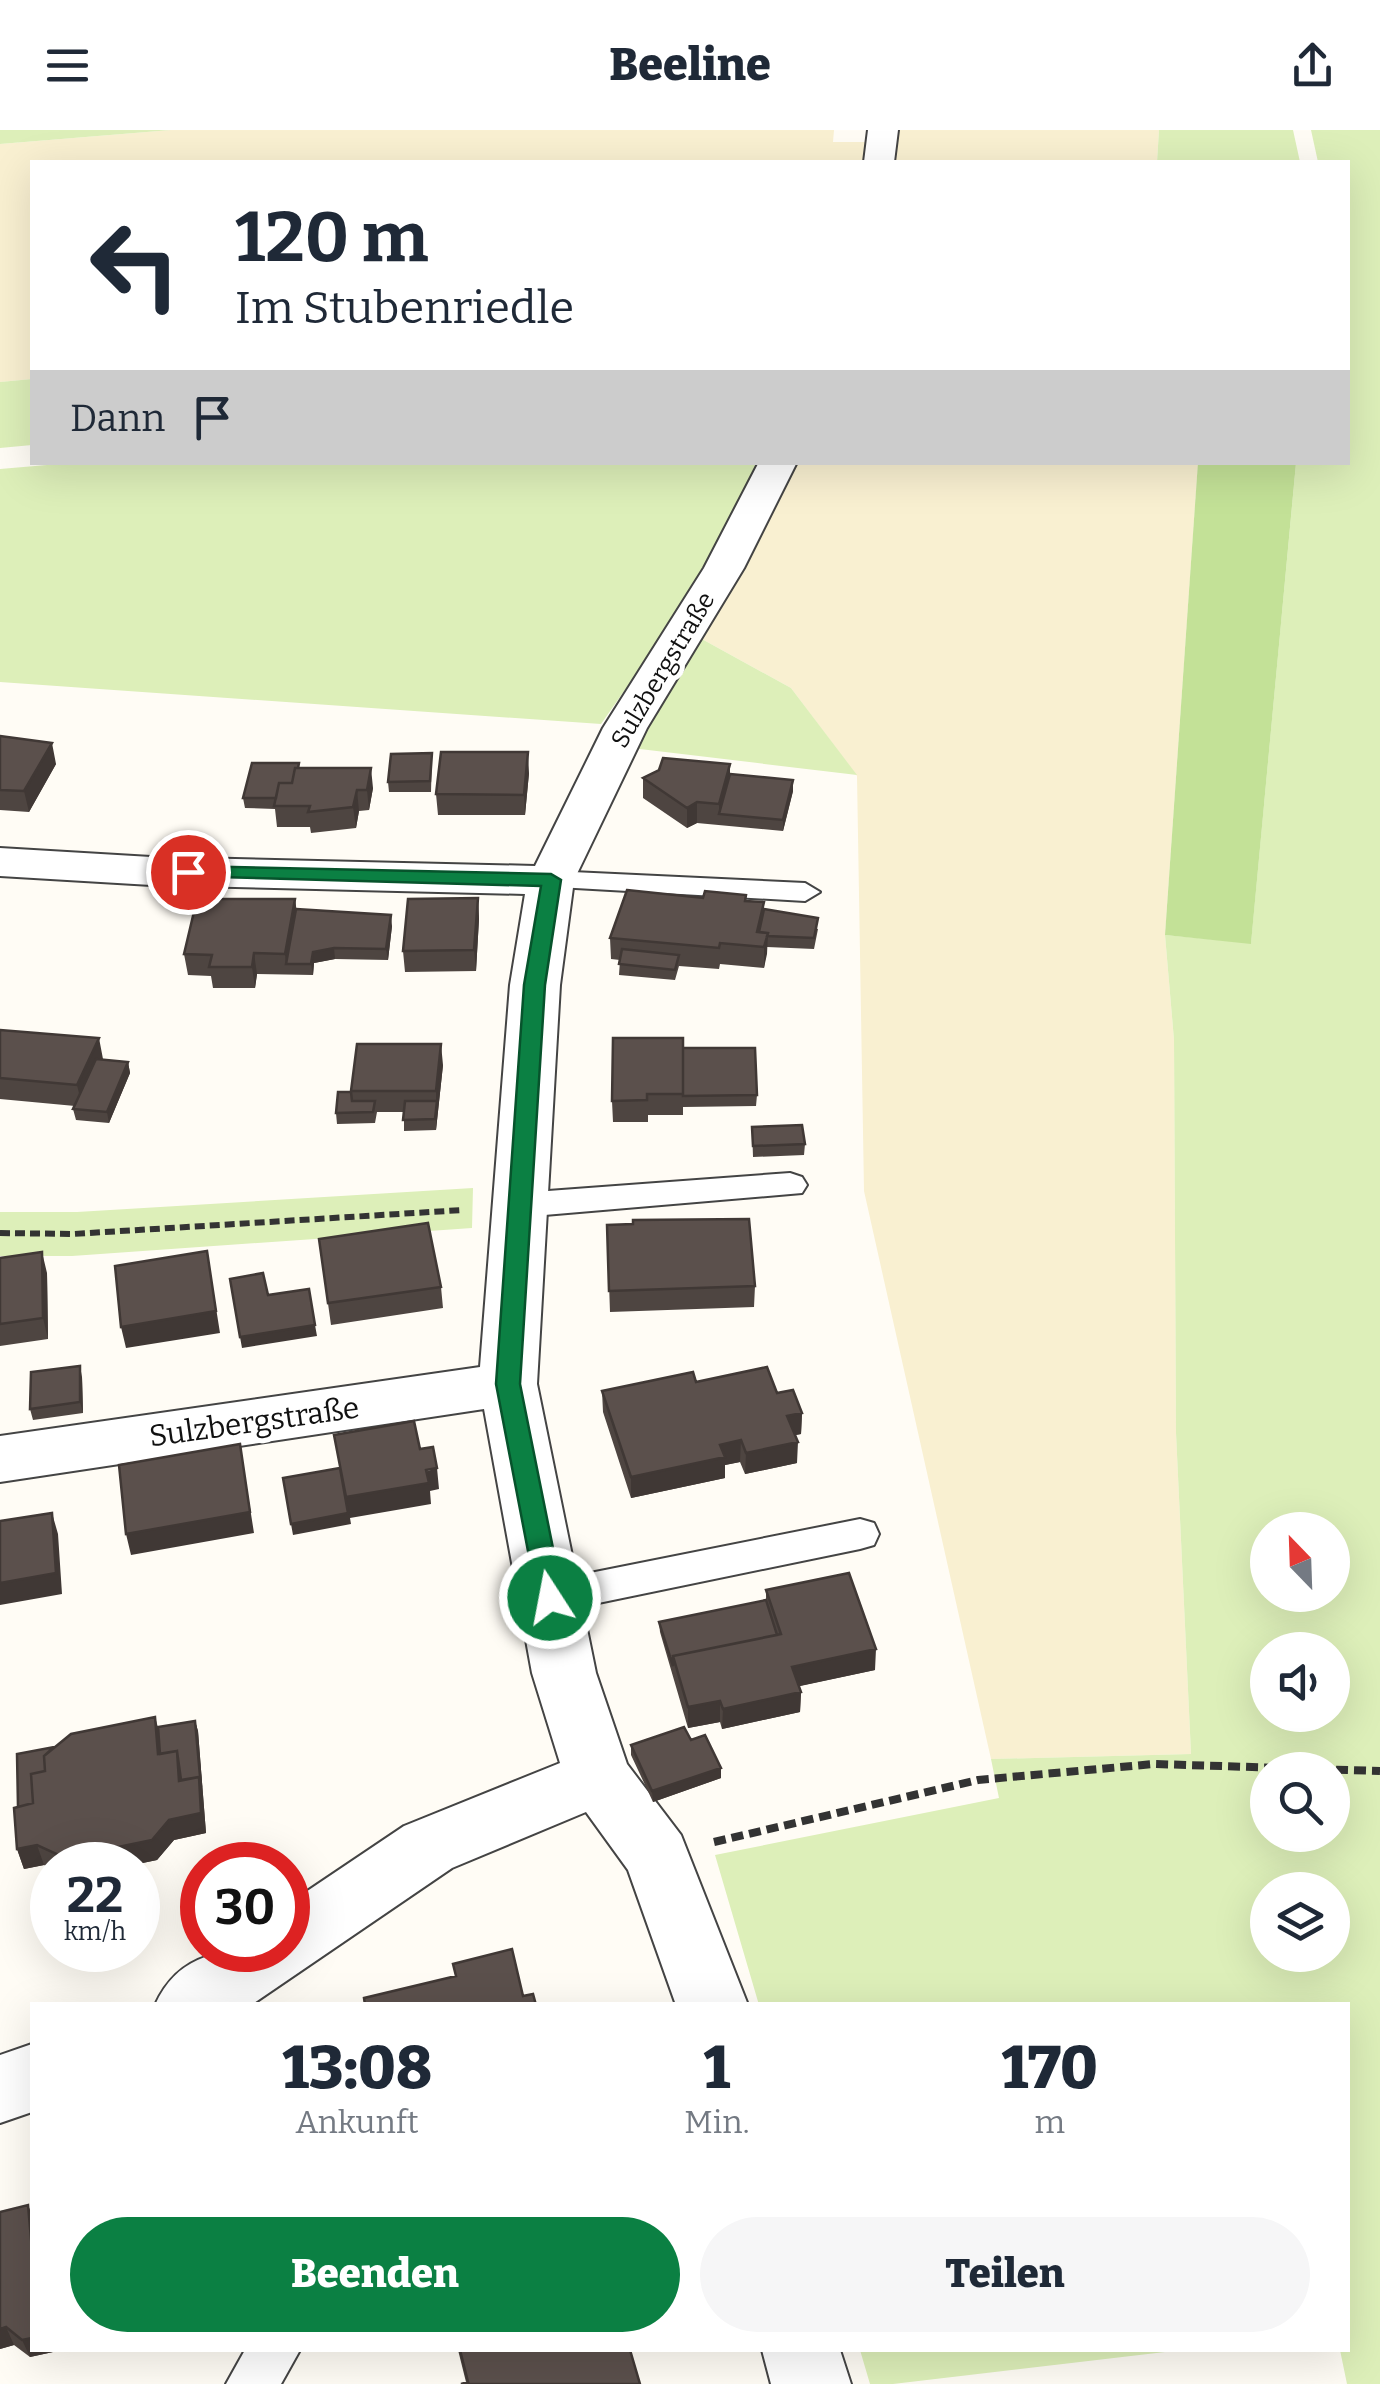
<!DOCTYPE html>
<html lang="de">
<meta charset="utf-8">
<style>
:root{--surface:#fff;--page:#f6f6f7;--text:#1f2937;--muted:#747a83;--accent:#0b8043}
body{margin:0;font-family:Bitter,serif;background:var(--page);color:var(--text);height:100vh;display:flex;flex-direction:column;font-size:38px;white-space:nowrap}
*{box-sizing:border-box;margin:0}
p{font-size:32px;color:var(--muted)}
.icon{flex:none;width:55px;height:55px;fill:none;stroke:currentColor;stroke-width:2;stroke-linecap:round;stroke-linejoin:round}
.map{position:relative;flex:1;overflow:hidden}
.side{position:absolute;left:30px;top:1872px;width:1320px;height:350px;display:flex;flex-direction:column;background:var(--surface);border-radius:0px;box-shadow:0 10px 40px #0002}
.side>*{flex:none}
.top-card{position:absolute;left:30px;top:30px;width:1320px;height:305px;border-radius:0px;box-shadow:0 10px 40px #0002;background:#fff;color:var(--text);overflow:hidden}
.needle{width:65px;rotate:337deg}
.tools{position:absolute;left:1250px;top:1382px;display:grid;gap:20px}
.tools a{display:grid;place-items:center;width:100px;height:100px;border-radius:50%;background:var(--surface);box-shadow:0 10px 40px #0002;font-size:50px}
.speed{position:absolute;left:30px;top:1712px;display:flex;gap:20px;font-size:50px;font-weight:700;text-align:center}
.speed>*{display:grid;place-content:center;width:130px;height:130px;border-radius:50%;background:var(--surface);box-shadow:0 10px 40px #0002;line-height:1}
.speed small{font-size:25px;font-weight:400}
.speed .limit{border:15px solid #d22;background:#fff;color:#111}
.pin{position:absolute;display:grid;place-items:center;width:85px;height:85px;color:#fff;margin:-42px;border:5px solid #fff;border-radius:50%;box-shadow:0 2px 10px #0007}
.me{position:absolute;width:110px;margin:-55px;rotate:349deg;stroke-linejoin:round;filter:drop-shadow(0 0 8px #0008)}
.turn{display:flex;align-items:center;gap:35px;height:210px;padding:0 40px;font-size:45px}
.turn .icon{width:130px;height:130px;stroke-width:2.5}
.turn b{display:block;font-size:70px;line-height:85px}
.then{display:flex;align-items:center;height:95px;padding:0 40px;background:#0003;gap:20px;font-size:38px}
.eta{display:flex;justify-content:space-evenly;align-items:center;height:170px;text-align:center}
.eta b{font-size:60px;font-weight:800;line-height:70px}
.cta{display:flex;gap:20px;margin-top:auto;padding:20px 40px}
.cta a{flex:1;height:115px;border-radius:60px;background:var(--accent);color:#fff;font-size:40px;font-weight:800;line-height:115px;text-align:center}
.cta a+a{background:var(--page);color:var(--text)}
header{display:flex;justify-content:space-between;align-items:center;height:130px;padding:0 40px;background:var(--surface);font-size:45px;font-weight:800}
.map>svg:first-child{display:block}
</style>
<header><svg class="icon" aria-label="menu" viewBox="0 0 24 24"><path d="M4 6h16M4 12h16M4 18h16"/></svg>Beeline<svg class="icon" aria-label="share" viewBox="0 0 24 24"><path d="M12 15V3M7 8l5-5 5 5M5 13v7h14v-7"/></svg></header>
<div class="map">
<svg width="1380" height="2254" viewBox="0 0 1380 2254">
<rect width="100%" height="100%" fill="#fffcf5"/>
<path fill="#f9f0d1" d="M171,0H834L833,12H869L866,32H32V249L0,252V14Z
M894,0H1159L1157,32H890Z
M794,333H1198L1165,805L1174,910L1176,1303L1191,1624L991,1629L864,1061L857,646L791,558L700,508Z"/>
<path fill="#ddefb9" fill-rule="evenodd" d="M0,0H171L0,14Z
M1159,0H1293L1300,32H1157Z
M1311,0H1380V2254H1347L1340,2220H1348V1875H759L715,1725L999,1668L991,1629L1191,1624L1176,1303L1174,910L1165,805L1251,813L1296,333L1348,332V32H1318ZM1268,1400H1332V1465H1268ZM1268,1520H1332V1585H1268ZM1268,1640H1332V1705H1268ZM1268,1760H1332V1825H1268Z
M32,249V315L0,318V252Z
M82,332L763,333L716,430L601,594L0,552V339Z
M700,508L791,558L857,645L623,617Z
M473,1058L472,1098L72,1126H0V1082H77Z
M860,2220H1182L893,2254H870Z"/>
<path fill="#c3e197" d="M1198,332L1296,333L1251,814L1165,805Z"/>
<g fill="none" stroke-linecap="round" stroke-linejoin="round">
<defs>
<path id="lane" d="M551,741L805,753L820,762L805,771L540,756L536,750L540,744Z
M790,1043L802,1047L807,1055L802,1063L521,1087L509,1083L504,1075L509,1067L521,1063Z
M860,1389L874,1393L879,1404L874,1415L860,1419L550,1483L536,1478L530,1467L536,1456L550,1451Z
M245,2220H300L281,2254H226Z"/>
<path id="street" d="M868,0H898L894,32H864Z
M759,332H797L744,438L647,598L574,750L560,855L537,1254L596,1543L627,1634L681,1705L748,1875H676L628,1740L586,1682L452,1738L251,1875H155C182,1816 232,1820 288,1820V1774L404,1696L560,1633L532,1543L484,1279L0,1352V1306L480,1237L510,855L525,764L151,755L0,746V718L151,727L535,736L603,598L704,438Z
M32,1914V1982L0,1993V1925Z
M762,2220H840L851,2254H771Z"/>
</defs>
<use href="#lane" stroke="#444" stroke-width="4"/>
<use href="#street" stroke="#444" stroke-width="4"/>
<path stroke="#333" stroke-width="6" stroke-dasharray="10 5" stroke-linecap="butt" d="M0,1103L73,1104L463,1080"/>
<path stroke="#333" stroke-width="8" stroke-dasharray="12 6" stroke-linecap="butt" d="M714,1712L978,1650L1154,1634L1380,1641"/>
<use href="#lane" fill="#fff" fill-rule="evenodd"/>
<use href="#street" fill="#fff" fill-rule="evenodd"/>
</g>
<path fill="#4e4541" d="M0,606L56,634L29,682L0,680Z
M432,623L431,662H389L388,652Z
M730,634V644L793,650V661L783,701L697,693L687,698L643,668V648Z
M300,638L373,658L369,680L359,681L356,698L311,703L310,697H277L275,679L245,678L243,668Z
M529,643L525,685H438L436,664Z
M478,768L479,789L476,841L405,842L403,821Z
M703,768L764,772L763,783L818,799L814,819L767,817L764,838L720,834L719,839L679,836L675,850L619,845L620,830L611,829L610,808Z
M295,769L296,779L392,796L388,830L335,829L314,833L313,845L257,844L255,858H213L211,846L188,845L184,824Z
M0,900L103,930L128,932L130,943L109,993L76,990L73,979L75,976L0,969Z
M683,918L757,965L756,976L683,977V985H648V992H613L612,971Z
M443,935L436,1000L404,1001V982H377L375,993L337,994L336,983L351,962Z
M752,997L805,1014L804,1025L753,1027Z
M607,1095L755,1156L754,1177L610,1182Z
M319,1109L441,1157L443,1178L331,1195Z
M0,1128L47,1143L48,1209L0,1216Z
M82,1247L83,1283L33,1290L30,1279Z
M696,1252L777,1263L802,1283L801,1304L795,1305L797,1333L745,1344L740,1332L725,1335V1348L631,1368L603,1282L602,1261Z
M766,1460L875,1540L799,1556L801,1562L800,1582L722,1599L720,1592L688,1598L660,1502L659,1492L766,1470Z
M195,1591L198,1601L206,1703L174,1710L157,1730L133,1735H52V1739L44,1735L24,1739L17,1719L18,1677L158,1597Z
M691,1610L721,1638V1648L653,1672L631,1625V1615Z
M28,2075L32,2086V2220H55L53,2222L30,2227L14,2215L0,2219V2082Z
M458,2220H630L466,2252Z"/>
<path fill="#403835" d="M52,613L56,634L29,682L24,661Z
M528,622L529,643L525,685L524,665Z
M730,634V655L719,684V674Z
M371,638L373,658L369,680L367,660Z
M793,650V661L783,701V690Z
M357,660L359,681L356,698L353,677Z
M697,672V693L687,698V678Z
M478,768L479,789L476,841L474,820Z
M295,769L298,790L286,834L285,824Z
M391,785L392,796L388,830L386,819Z
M768,803L767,824L764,838V817Z
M334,818L335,829L314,833L313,845L311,834L313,822Z
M254,823L257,844L255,858L252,837Z
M99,908L103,929L82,976L77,955Z
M441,914L443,935L436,1000V961Z
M128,932L130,943L109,993L107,982Z
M207,1121L220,1203L126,1218L121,1197Z
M42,1122L47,1143L48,1209L43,1188Z
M315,1195L317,1206L242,1218L240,1207Z
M80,1236L82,1247L83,1283L80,1272Z
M802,1283L801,1304L786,1307L787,1286Z
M741,1310L740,1332L725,1335V1348L631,1368V1347L720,1315Z
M798,1312L797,1333L745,1344L746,1323Z
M240,1314L254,1403L131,1425L126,1404Z
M437,1338L439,1359L430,1361L431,1374L350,1388L351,1394L293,1405L291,1394L346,1367Z
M52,1383L58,1404L62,1464L0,1475V1453Z
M876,1519L875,1540L791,1558L792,1537Z
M801,1562L800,1582L722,1599L723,1579Z
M720,1571V1592L688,1598V1577Z
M155,1587L161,1608L177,1621L195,1591L198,1601L206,1703L174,1710L157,1730L133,1735H68L65,1728L184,1671L158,1624Z
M721,1638V1648L653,1672L652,1661Z
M37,1715L44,1735L24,1739L17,1719Z
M28,2075L32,2086V2120Z
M6,2197L14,2215L0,2219V2199Z
M32,2208V2220H55L53,2222L30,2227L22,2210Z"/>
<path fill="#5b504c" stroke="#403835" stroke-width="2.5" d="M0,606L52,613L24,661L0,660Z
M441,622H528L524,665L436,664Z
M432,623L430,651L388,652L391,624Z
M663,628L730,634L719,674L697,672L687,678L643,648L659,640Z
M252,633H299L298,638H295L292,653H279L276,668H243Z
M295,638H371L367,660H357L353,677L308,682L310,676H274L279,653H292Z
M730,644L793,650L783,690L719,684Z
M627,760L703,768L705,761L746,765L745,771L764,772L757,802L768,803L764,817L720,813L719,818L610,808Z
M478,768L474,820L403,821L408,769Z
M197,769H295L285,824L254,823L252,837H209L212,825L184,824Z
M296,779L391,785L386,819L334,818L313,822L311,834H286Z
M764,779L818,788L814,808L767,806L768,803L759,802Z
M622,819L679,825L675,840L619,834Z
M0,900L99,908L77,955L0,948Z
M613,908H683V964H647V970L612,971Z
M357,914H441L436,961H351Z
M683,918H755L757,965L683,966Z
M96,929L128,932L107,982L73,979Z
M338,962H351L352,971H375L373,982L336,983Z
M405,971H437L435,989L403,990Z
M802,995L805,1014L753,1016L752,997Z
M749,1089L755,1156L609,1161L607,1095L633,1094V1090Z
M428,1093L441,1157L328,1173L319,1109Z
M207,1121L216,1181L121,1197L115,1136Z
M42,1122L43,1188L0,1194V1128Z
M263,1143L268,1165L309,1159L315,1195L240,1207L230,1149Z
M80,1236V1272L30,1279L31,1242Z
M767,1237L777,1263L793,1260L802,1283L787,1286L798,1312L746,1323L741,1310L720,1315L725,1327L631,1347L602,1261L693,1242L696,1252Z
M414,1291L420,1319L433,1317L437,1338L426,1340L429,1353L346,1367L334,1305Z
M240,1314L250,1382L126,1404L119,1335Z
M340,1338L348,1383L291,1394L283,1348Z
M52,1383L56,1443L0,1453V1391Z
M849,1443L876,1519L792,1537L801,1562L723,1579L720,1571L688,1577L673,1526L781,1504L766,1460Z
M766,1470L777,1505L673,1526V1536L659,1492Z
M155,1587L158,1624L177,1621L179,1651L199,1647L201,1683L169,1690L152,1710L65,1728L37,1715L17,1719L14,1678L33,1673L31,1644L45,1641L44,1626L71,1604Z
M195,1591L201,1657L199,1647L181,1650L177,1621L160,1624L158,1597Z
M684,1597L691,1610L705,1605L721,1638L652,1661L631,1615Z
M54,1617L44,1626L45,1641L31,1644L33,1673L18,1677L17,1624Z
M512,1819L523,1866L533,1864L536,1875H365L364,1868L456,1846L453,1834Z
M28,2075L32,2120V2208L22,2210L6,2197L0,2199V2082Z
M460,2220H630L640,2254H461L468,2252Z"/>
<path fill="#0b8043" stroke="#07532c" stroke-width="2.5" d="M188,736L551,744L561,750L545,855L520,1254L563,1468L559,1475H541L537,1468L496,1254L524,855L541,756L182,746L179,742Z"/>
<g text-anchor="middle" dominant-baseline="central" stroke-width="10" stroke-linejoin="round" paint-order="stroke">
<g font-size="25" fill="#111" stroke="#fff">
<text transform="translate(663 540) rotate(-59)">Sulzbergstraße</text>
</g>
<g font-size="30" fill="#111" stroke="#fff">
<text transform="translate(254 1292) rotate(-8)">Sulzbergstraße</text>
</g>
</g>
</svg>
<div class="tools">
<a><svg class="needle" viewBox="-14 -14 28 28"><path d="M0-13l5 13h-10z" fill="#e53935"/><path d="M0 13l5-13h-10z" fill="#747a83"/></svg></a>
<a><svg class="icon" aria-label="sound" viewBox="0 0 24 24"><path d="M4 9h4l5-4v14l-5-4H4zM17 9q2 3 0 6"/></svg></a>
<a><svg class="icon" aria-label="search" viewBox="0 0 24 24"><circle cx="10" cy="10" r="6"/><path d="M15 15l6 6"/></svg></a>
<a><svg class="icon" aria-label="layers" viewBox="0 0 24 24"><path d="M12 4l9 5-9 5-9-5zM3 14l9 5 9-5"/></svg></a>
</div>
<div class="speed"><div>22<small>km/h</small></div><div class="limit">30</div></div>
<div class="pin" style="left:188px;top:742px;background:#d93025"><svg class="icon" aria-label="arrive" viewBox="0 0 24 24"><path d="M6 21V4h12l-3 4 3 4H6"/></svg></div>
<svg class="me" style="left:550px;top:1468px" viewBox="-20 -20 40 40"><circle r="17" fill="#0b8043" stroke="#fff" stroke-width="3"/><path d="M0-11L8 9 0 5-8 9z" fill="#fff"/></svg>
<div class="top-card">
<div class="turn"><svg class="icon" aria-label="left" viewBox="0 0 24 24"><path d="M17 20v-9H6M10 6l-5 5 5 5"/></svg><div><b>120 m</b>Im Stubenriedle</div></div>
<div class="then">Dann<svg class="icon" aria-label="arrive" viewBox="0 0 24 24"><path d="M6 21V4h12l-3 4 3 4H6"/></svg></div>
</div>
<section class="side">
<div class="eta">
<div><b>13:08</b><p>Ankunft</p></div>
<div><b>1</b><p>Min.</p></div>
<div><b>170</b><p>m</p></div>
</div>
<div class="cta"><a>Beenden</a><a>Teilen</a></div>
</section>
</div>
